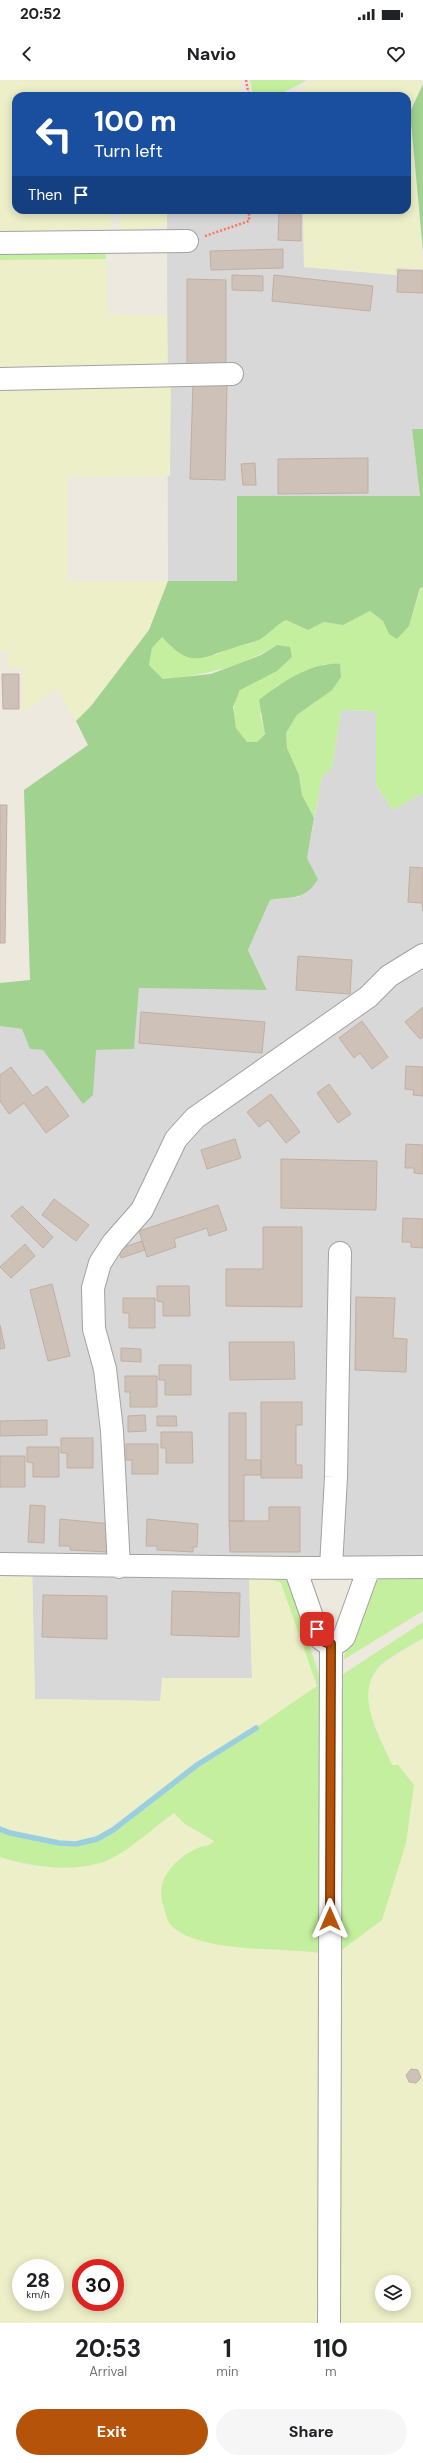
<!DOCTYPE html>
<style>
:root{--surface:#fff;--page:#f6f6f6;--text:#202124;--muted:#757577;--accent:#b45309}
body{margin:0;font-family:"DM Sans",sans-serif;background:var(--page);color:var(--text);height:100vh;display:flex;flex-direction:column;font-size:15px;white-space:nowrap}
*{box-sizing:border-box;margin:0}
p{font-size:13px;color:var(--muted)}
.icon{flex:none;width:22px;height:22px;fill:none;stroke:currentColor;stroke-width:2;stroke-linecap:round;stroke-linejoin:round}
.map{position:relative;height:2243px;overflow:hidden}
.drawer{display:flex;flex-direction:column;background:var(--surface);flex:1}
.drawer>*{flex:none}
.banner{position:absolute;left:12px;top:12px;width:399px;height:122px;border-radius:12px;box-shadow:0 2px 10px #0003;background:#1a4fa0;color:#fff;overflow:hidden}
.controls{position:absolute;left:375px;top:2195px;display:grid;gap:8px}
.controls a{display:grid;place-items:center;width:36px;height:36px;border-radius:50%;background:var(--surface);box-shadow:0 2px 10px #0003;font-size:20px}
.speed{position:absolute;left:12px;top:2179px;display:flex;gap:8px;font-size:20px;font-weight:700;text-align:center}
.speed>*{display:grid;place-content:center;width:52px;height:52px;border-radius:50%;background:var(--surface);box-shadow:0 2px 10px #0003;line-height:1}
.speed small{font-size:10px;font-weight:400}
.speed .limit{border:6px solid #d22;background:#fff;color:#111}
.pin{position:absolute;display:grid;place-items:center;width:34px;height:34px;color:#fff;margin:-17px;border-radius:8px;box-shadow:0 2px 6px #0006}
.me{position:absolute;width:44px;margin:-22px;rotate:0deg;stroke-linejoin:round;filter:drop-shadow(0 0 3px #0008)}
.turn{display:flex;align-items:center;gap:14px;height:84px;padding:0 16px;font-size:18px}
.turn .icon{width:52px;height:52px;stroke-width:2.5}
.turn b{display:block;font-size:28px;line-height:34px}
.then{display:flex;align-items:center;height:38px;padding:0 16px;background:#0003;gap:8px;font-size:15px}
.eta{display:flex;justify-content:space-evenly;align-items:center;height:68px;text-align:center}
.eta b{font-size:24px;font-weight:700;line-height:28px}
.cta{display:flex;gap:8px;margin-top:auto;padding:8px 16px}
.cta a{flex:1;height:46px;border-radius:24px;background:var(--accent);color:#fff;font-size:16px;font-weight:700;line-height:46px;text-align:center}
.cta a+a{background:var(--page);color:var(--text)}
.status{display:flex;justify-content:space-between;align-items:center;height:28px;padding:0 20px;background:var(--surface);direction:ltr}
.status svg{height:11px;fill:currentColor}
header{display:flex;justify-content:space-between;align-items:center;height:52px;padding:0 16px;background:var(--surface);font-size:18px;font-weight:700}
.map>svg:first-child{display:block}
</style>
<div class="status"><b>20:52</b><svg viewBox="0 0 49 12"><path d="M0 12V9h3v3zM5 12V6h3v6zM10 12V3h3v9zM15 12V0h3v12zM26 1h20v11H26zM47 4h2v5h-2z"/></svg></div>
<header><svg class="icon" aria-label="back" viewBox="0 0 24 24"><path d="M15 5l-7 7 7 7"/></svg>Navio<svg class="icon" aria-label="heart" viewBox="0 0 24 24"><path d="M12 20l-8-8c-3-5 5-10 8-4 3-6 11-1 8 4z"/></svg></header>
<div class="map">
<svg width="423" height="2243" viewBox="0 0 423 2243">
<rect width="100%" height="100%" fill="#eee9df"/>
<path fill="#d9d8d8" d="M167,130H303L304,187L396,195V188L423,189V349H412L420,416H237V501H168Z
M341,630L376,631V705L393,730L423,713V1485L249,1497L252,1598H163L161,1621L35,1619L32,1479L0,1478V946L22,949L30,969L43,970L93,1015L95,970L134,969L139,908L267,909L248,870L270,820L299,817L318,799L307,778L322,696L332,688Z"/>
<path fill="#ecefc7" fill-rule="evenodd" d="M0,0H239L244,16H16V130H111V148L0,152Z
M313,0H423L410,32L423,189L396,188L397,195L304,187L303,130H407V16H288L301,10Z
M119,130H167V146L120,150Z
M106,179L108,234L167,236L168,287L0,288V180Z
M171,301L170,396L68,397V501H168L149,550L91,626L76,641L56,609L22,633L23,588L6,587L9,573L0,571V305Z
M0,1497H32L35,1619L160,1621L162,1598H252L249,1497L274,1498L281,1503L317,1606L259,1646L196,1684L96,1758L76,1762H59L11,1752L0,1747Z
M423,1558V2243H336L335,1875L398,1685H392L368,1628L370,1603L378,1589ZM382,2202H404V2224H382Z
M174,1733L185,1744L214,1761L210,1766L190,1772L171,1788L165,1796L170,1844L180,1851L208,1862L234,1867L321,1873L320,2243H0V1777L28,1786L72,1787L105,1781ZM21,2188H55V2222H21ZM81,2188H115V2222H81Z"/>
<path fill="#c4ef9e" d="M250,0H306C297,7 287,9 278,16H253Z
M0,168H105L106,179L0,180Z
M423,507V713L393,730L376,705V631L341,630L332,688L322,697L314,738L302,715L299,695L287,668L286,653L297,635L316,622L327,583L278,605L260,634L265,653L257,662H247C244,658 238,652 236,647C224,615 259,587 277,565C240,587 206,595 163,599L149,585L152,568L162,557L172,568L216,575L233,567L250,564L263,557L276,545L286,540L308,550L324,542L343,545L370,531L383,541L389,554L409,546L421,508Z
M136,1492L281,1494L287,1499L322,1603L321,1873C284,1867 196,1874 170,1844C167,1840 165,1832 164,1827C160,1818 160,1804 166,1795C173,1783 186,1773 198,1768C205,1765 209,1767 214,1761L185,1744L174,1733C156,1746 126,1773 106,1781C73,1793 32,1787 0,1777V1750L36,1761L59,1765H77L97,1760L113,1751L198,1687L317,1606L281,1503C263,1492 158,1498 130,1498Z
M423,1492V1531L343,1580C352,1557 363,1510 383,1496Z
M423,1542V1558C412,1565 384,1580 377,1589C355,1618 380,1656 392,1685H398L414,1705L406,1763L382,1840L335,1875L337,1598Z"/>
<path fill="#a1d28f" d="M423,4V171L410,32Z
M412,349H423V507L420,508L409,546L397,559L389,554L383,541L370,531L343,545L324,542L308,550L286,540C276,545 271,552 262,558C252,564 243,564 233,568C199,579 190,588 162,557L152,568L149,585L163,599L211,594L261,575L277,565L290,567L292,577L277,591L240,610L233,627L236,648L247,662H257L265,654L259,620C281,603 311,582 340,584L341,597L332,610L297,635L286,653L287,668L299,695L302,715L314,738L307,778L318,799C305,821 292,816 270,820L248,870L267,910L139,908L134,969L96,970L93,1015L83,1024L43,970L30,969L22,949L0,946V903L30,900L24,710L88,665L76,641L91,626L149,550L168,501H237V416H420Z"/>
<g fill="none" stroke-linecap="round" stroke-linejoin="round">
<path stroke="#9acfe1" stroke-width="5.5" d="M0,1749L10,1753L59,1763L76,1764L97,1759L113,1750L197,1685L256,1648"/>
</g>
<path fill="#cec2b8" stroke="#c1afa0" d="M279,130H301V161L278,160Z
M283,169V188L211,190L210,171Z
M398,190L423,191V213L397,212Z
M232,195L263,196V211L232,210Z
M274,195L373,206L370,231L272,221Z
M187,199L226,200V285H187Z
M193,303L227,304L225,400L190,399Z
M368,378V413L278,414V379Z
M255,383L256,405H243L241,384Z
M2,594H19V629H3Z
M0,725H7L5,863H0Z
M410,787L423,788V831L422,823L408,822Z
M298,876L352,880L350,914L296,910Z
M423,927V957L420,959L405,942Z
M141,932L265,942L262,973L139,963Z
M362,941L388,977L372,989L360,973L354,978L339,958Z
M406,986L423,987V1016L413,1015L414,1010L405,1009Z
M11,987L33,1016L47,1006L69,1036L46,1053L24,1023L9,1034L0,1021V995Z
M329,1004L351,1034L338,1043L317,1013Z
M271,1014L300,1052L286,1063L268,1040L259,1047L247,1032Z
M235,1059L241,1078L207,1089L201,1070Z
M406,1064L423,1065V1094L414,1093V1088H405Z
M281,1079L377,1081L376,1130L281,1128Z
M54,1119L89,1145L76,1161L42,1135Z
M218,1125L227,1150L209,1156L207,1148L174,1159L176,1167L147,1177L139,1151Z
M22,1126L53,1157L43,1168L11,1136Z
M403,1138L423,1139V1168L411,1167V1162H402Z
M263,1147H302V1227L226,1226V1189H263Z
M142,1161L145,1170L121,1178L118,1169Z
M25,1164L35,1176L11,1198L0,1187Z
M52,1204L70,1276L48,1281L30,1210Z
M157,1206H189L190,1236H163V1222L157,1221Z
M356,1217L395,1218L393,1258L407,1259L406,1292L355,1290Z
M123,1218H155V1248H129V1233H123Z
M0,1245L5,1268L0,1269Z
M229,1262H294L295,1299L230,1300Z
M121,1268L141,1269V1282L121,1281Z
M159,1285H191V1315H165V1300H159Z
M125,1296H157V1327H130V1312H125Z
M261,1322H302V1345H296V1385H302V1398H261Z
M229,1333H246V1380H261V1395H244V1441H229Z
M145,1335L146,1351L128,1352V1336Z
M157,1336H176L177,1346H157Z
M47,1340V1355L0,1356V1341Z
M161,1352H192L193,1383H166V1368H161Z
M61,1358H93V1388H67V1373H61Z
M126,1364H158V1394H132V1380H126Z
M27,1367H59V1397H33V1383L27,1382Z
M0,1376H25V1407H0Z
M30,1425L45,1426L44,1463L28,1462Z
M269,1427H300V1472H230L229,1441H269Z
M60,1439L111,1444L110,1467L107,1466V1472L70,1470V1466H59Z
M147,1439L198,1444L197,1467H193V1472L157,1470V1466H146Z
M172,1511L240,1513L239,1557L171,1555Z
M43,1515L107,1516V1559L42,1557Z
M411,1989L418,1990L421,1998L416,2003L409,2002L406,1995Z"/>
<g fill="none" stroke-linecap="round" stroke-linejoin="round">
<defs>
<path id="minor" d="M0,163L187,161
M0,299L232,294
M0,1484L295,1488L423,1487
M119,1487L112,1351L105,1289L94,1249L93,1208L100,1183L113,1163L142,1130L176,1059L195,1038L368,917L389,896L423,875
M331,1487L336,1397L340,1173
M295,1488L319,1557C328,1566 336,1566 344,1557L369,1488
M329,2243L331,1564"/>
</defs>
<use href="#minor" stroke="#a2a2a2" stroke-width="24"/>
<path stroke="#ff735f" stroke-width="2.5" stroke-dasharray="2 2" stroke-linecap="butt" d="M246,0L249,16
M205,156L249,141V130"/>
<use href="#minor" stroke="#fff" stroke-width="22"/>
</g>
<g fill="none" stroke-linecap="round" stroke-linejoin="round">
<defs>
<path id="route" d="M317,1549C320,1558 322,1563 331,1564L330,1839"/>
</defs>
<use href="#route" stroke="#753606" stroke-width="10"/>
<use href="#route" stroke="#b45309" stroke-width="7"/>
</g>
</svg>
<div class="controls">
<a><svg class="icon" aria-label="layers" viewBox="0 0 24 24"><path d="M12 4l9 5-9 5-9-5zM3 14l9 5 9-5"/></svg></a>
</div>
<div class="speed"><div>28<small>km/h</small></div><div class="limit">30</div></div>
<div class="pin" style="left:317px;top:1549px;background:#d93025"><svg class="icon" aria-label="arrive" viewBox="0 0 24 24"><path d="M6 21V4h12l-3 4 3 4H6"/></svg></div>
<svg class="me" style="left:330px;top:1839px" viewBox="-20 -20 40 40"><path d="M0-17L14 15 0 8-14 15z" fill="#b45309" stroke="#fff" stroke-width="4"/></svg>
<div class="banner">
<div class="turn"><svg class="icon" aria-label="left" viewBox="0 0 24 24"><path d="M17 20v-9H6M10 6l-5 5 5 5"/></svg><div><b>100 m</b>Turn left</div></div>
<div class="then">Then<svg class="icon" aria-label="arrive" viewBox="0 0 24 24"><path d="M6 21V4h12l-3 4 3 4H6"/></svg></div>
</div>
</div>
<section class="drawer">
<div class="eta">
<div><b>20:53</b><p>Arrival</p></div>
<div><b>1</b><p>min</p></div>
<div><b>110</b><p>m</p></div>
</div>
<div class="cta"><a>Exit</a><a>Share</a></div>
</section>
